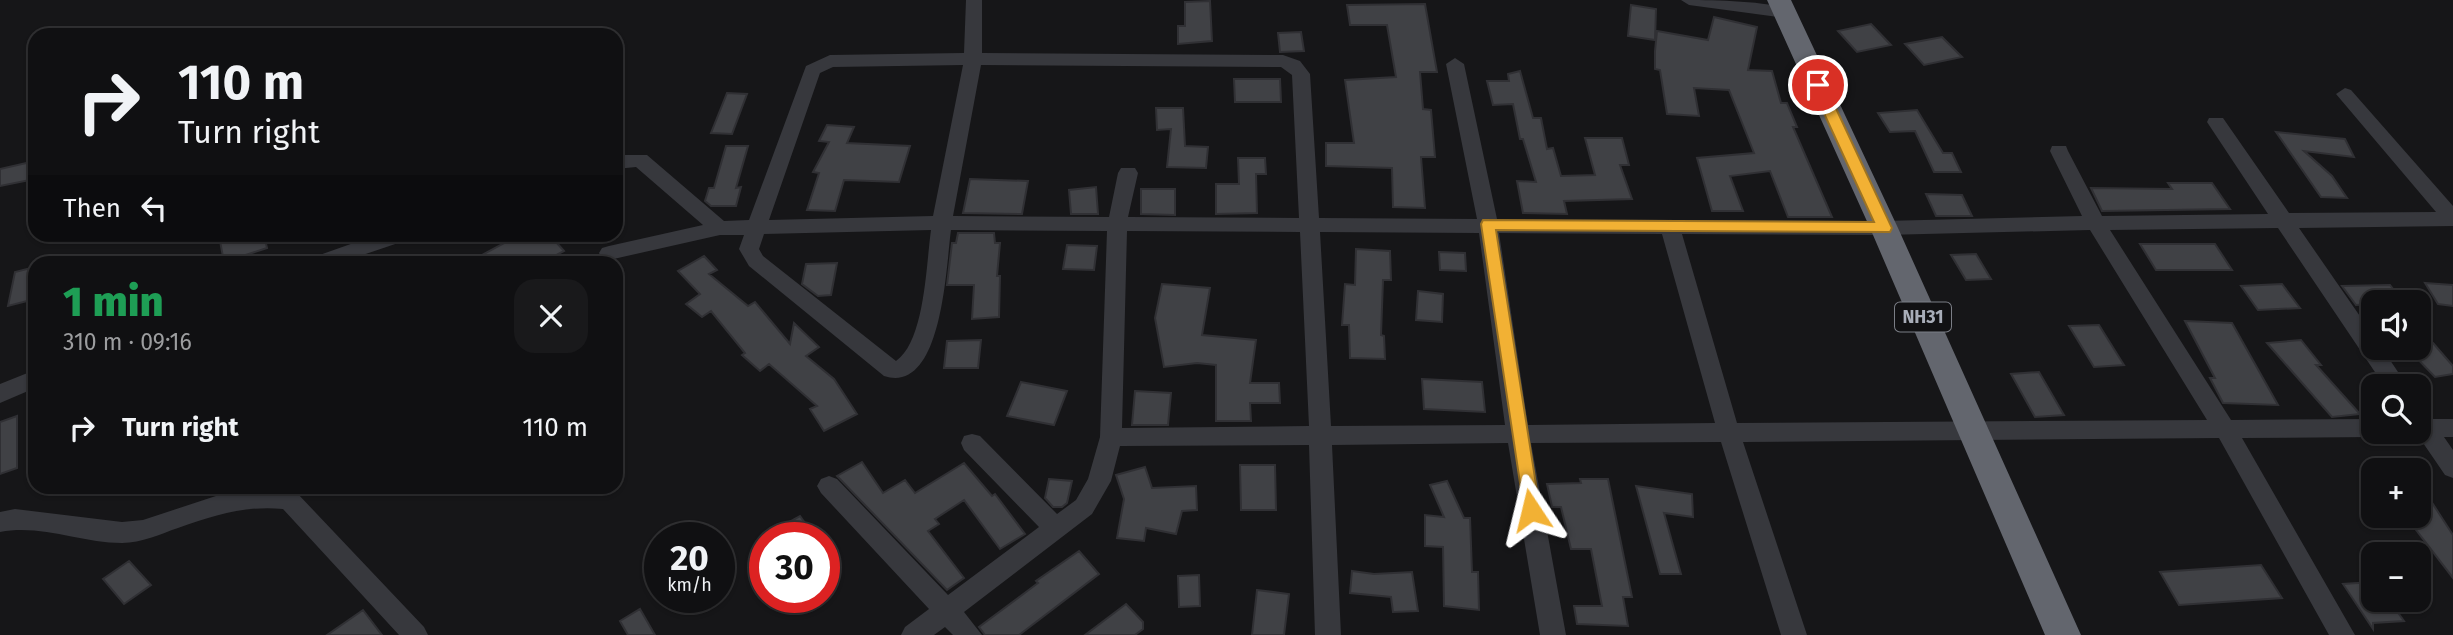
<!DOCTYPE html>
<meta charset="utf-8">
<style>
:root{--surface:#101012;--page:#19191b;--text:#f1f3f6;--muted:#9c9d9f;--line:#303032}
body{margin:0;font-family:"Fira Sans",sans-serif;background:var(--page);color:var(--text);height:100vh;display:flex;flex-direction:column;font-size:26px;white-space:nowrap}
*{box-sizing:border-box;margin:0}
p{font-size:23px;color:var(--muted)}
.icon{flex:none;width:38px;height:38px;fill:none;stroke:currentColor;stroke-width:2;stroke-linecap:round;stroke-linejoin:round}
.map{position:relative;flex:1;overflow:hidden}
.drawer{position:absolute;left:28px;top:256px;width:595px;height:238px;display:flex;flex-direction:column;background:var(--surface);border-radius:21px;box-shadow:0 2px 5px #0004,0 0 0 2px var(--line)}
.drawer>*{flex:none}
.guide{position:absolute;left:28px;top:28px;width:595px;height:214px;border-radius:21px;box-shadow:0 2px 5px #0004,0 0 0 2px var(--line);background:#101012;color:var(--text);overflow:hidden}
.controls{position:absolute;left:2361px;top:290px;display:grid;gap:14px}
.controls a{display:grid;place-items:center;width:70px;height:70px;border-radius:14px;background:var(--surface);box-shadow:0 2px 5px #0004,0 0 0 2px var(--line);font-size:35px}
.speed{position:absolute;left:644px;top:522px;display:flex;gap:14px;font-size:35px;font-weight:700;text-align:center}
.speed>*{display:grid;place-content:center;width:91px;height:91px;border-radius:50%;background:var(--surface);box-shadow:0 2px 5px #0004,0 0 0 2px var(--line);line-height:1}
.speed small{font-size:18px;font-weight:400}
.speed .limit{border:10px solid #d22;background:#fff;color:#111}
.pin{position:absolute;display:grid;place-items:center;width:60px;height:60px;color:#fff;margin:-30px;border:4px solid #fff;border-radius:50%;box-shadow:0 2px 7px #0007}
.me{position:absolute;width:77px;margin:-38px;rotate:350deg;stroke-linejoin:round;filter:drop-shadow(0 0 5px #0008)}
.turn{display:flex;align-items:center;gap:24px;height:147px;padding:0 35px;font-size:32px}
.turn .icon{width:91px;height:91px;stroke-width:2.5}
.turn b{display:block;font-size:49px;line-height:60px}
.then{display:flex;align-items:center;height:66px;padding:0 35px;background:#0003;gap:14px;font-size:26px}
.round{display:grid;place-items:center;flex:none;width:74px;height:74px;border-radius:21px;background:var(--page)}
.summary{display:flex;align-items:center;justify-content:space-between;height:119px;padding:0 35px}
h1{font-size:42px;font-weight:800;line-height:52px;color:#1e9e55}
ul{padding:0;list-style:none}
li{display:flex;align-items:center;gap:21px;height:105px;padding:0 35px}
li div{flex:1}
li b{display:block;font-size:26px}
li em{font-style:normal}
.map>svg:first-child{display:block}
</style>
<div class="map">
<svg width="2453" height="635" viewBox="0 0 2453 635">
<rect width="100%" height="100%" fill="#161618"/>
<path fill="#404145" stroke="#303034" stroke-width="2" d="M1210,1L1212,41L1178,44V26H1185V2Z
M1425,4L1437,72H1420L1423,109L1431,110L1435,157H1421L1425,208L1393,207L1392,168L1326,166V143H1354L1345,80L1396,77L1387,25H1350L1347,5Z
M1631,5L1656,9L1655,40L1628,36Z
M1714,17L1757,27L1748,70L1772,71L1781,103H1787L1797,127H1793L1832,217H1788L1770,171L1730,176L1743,211H1712L1697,158L1754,153L1729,90L1694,88L1699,116L1667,114L1660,70L1655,69V51L1657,31L1708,40Z
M1871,24L1891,45L1857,52L1838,31Z
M1301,32L1304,51L1280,52L1278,33Z
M1942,37L1962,57L1924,65L1905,44Z
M1520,71L1533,118H1541L1547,149L1553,148L1561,176L1595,175L1585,138H1622L1629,165H1620L1632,199L1564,201L1567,214L1523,213L1517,181L1536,182L1523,139H1520L1513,104L1493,105L1487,81H1509L1508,74Z
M1234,79H1280L1281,102H1235Z
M727,93L747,94L732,134L711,133Z
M1156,108H1183L1185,146L1208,147L1206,168L1167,167L1171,129L1157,130Z
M1917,110L1943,153H1952L1961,172H1934L1915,131L1890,132L1878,113Z
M827,125L854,127L847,143L910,146L899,182L844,180L835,211L807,210L819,173L813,172L829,142L819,141Z
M2276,132L2345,139L2354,157L2304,151L2332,176L2347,198L2321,197Z
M726,146H748L736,188L741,187L736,206H711L705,201L709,188H714Z
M1238,158H1265L1266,174H1256L1257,213L1216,214V184H1239Z
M35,161V179L0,186V169Z
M970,179L1028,181L1022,214L963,213Z
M2168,183H2212L2230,209L2102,211L2091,188L2172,189Z
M1096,187L1098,214H1071L1069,190Z
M1141,189H1175V215L1141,214Z
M1926,194L1962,195L1972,216H1936Z
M958,233H994L995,243H1000L997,276H1000L999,317L972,319L974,285H947L952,243H956Z
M239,234H264L267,248L224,262L220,241Z
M521,234H549L564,251L543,262H469Z
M2140,244H2215L2232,270H2156Z
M1067,245L1097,246L1094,270L1063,269Z
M1356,249L1390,251L1391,280H1383L1381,335L1384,336L1385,359L1350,358L1349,325H1342L1345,284L1355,285Z
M1439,252L1465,253L1466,271L1440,270Z
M1976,254L1991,279L1966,280L1951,255Z
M704,256L717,270L709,274L748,306L755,302L790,344L794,323L819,347L806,356L834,379L857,414L824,431L810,409L817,406L769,364L760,371L742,355L745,353L711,311L702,317L686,304L700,294L678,271Z
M837,263L831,295L818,296L802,284L806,264Z
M35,267V299L8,306L15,272Z
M2425,283L2453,285V306L2438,304Z
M1162,284L1210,288L1202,335L1256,340L1250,383H1279L1280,403H1250L1251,421H1216V365L1197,363L1164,367L1155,318Z
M2282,284L2300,308L2258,310L2241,286Z
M2390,285L2404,303L2356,305L2342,286Z
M1418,291L1443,294L1442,322L1416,320Z
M2185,321L2232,323L2278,405L2223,403L2210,378H2215Z
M2099,325L2124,365L2094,367L2069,326Z
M981,340L978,368H944L947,341Z
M2301,340L2321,365H2316L2360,414L2332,417L2267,343Z
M2433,343L2453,366V374L2435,377L2407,348H2418V346Z
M2039,372L2064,415L2035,417L2011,374Z
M1422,379L1482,382L1485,412L1424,409Z
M1021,382L1067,391L1054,425L1007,416Z
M1135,391L1171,393L1168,425H1132Z
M17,416V468L0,474V422Z
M862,462L883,493L905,480L915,493L964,463L992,496L995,494L1025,534L1000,549L964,500L935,519L939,524L928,531L964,578L947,590L837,476Z
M1240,465H1275L1276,510H1241Z
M1145,467L1152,488L1196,486L1197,510L1182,511L1176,534L1146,528L1144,541L1117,538L1124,499L1116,475Z
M1049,479L1072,481L1067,503L1062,507H1053L1045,498Z
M1580,479H1608L1632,597H1623L1628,626L1577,624L1574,606H1602L1591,549H1571L1561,507H1552L1547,484L1581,483Z
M1447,481L1464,518H1470L1472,572H1478L1479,610L1444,606L1443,547L1425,546V515L1444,517L1430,485Z
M2418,481L2453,535V578L2410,522L2418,521Z
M1636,486L1692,494L1693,517L1664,513L1681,574H1660Z
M800,516L815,537H762Z
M1079,551L1099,574L1019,635H985L979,627L1038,583L1036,581Z
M129,561L151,585L124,604L103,579Z
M2261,565L2282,598L2179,605L2160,572Z
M1352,571L1374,574L1412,572L1418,611L1393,612L1391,597L1350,593Z
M1199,575L1200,606L1179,607L1178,576Z
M2373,582V600H2389L2404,621L2373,623V629L2343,584Z
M1257,590L1289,594L1284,635H1252Z
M1126,604L1143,622V629L1135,635H1085Z
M640,609L655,635H628L620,621Z
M363,610L382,635H327Z"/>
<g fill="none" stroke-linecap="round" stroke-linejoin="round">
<path fill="#37383d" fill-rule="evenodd" d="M966,0H982V53L1283,55L1300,61L1310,74L1319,218L1477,219L1446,64L1455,58L1464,64L1497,219L1884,221L2082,216L2050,151L2052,146H2066L2068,151L2102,216L2268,214L2207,122L2209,118H2223L2289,213L2436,212L2336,94L2345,88L2351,90L2453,206V226L2299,228L2373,335V348H2382L2408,387H2385L2278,228L2110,230L2231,420L2373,419V432H2382L2373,437L2242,438L2355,635H2329L2219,438L1743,442L1807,635H1781L1721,442L1531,443L1566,635H1540L1508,443L1332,445L1341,635H1315L1309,445L1120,446L1111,481L1092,514L964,612L982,635H953L945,627L934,635H901L905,627L929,609L821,493L817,486L821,479L829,476L837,479L948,595L1039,527L964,450L961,443L964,436L972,434L980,436L1057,514L1076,500L1088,479L1100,437L1107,231L951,230C946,265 943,395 884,376L749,266L739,249L744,235H720L609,260L602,258L599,253L602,248L609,246L703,225L636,167L616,169V155H647L724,221L749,220L806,66L830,55L964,53ZM963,65L933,216L769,220L820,73L833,67ZM981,65L1281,67L1292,75L1299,218L1128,217L1138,173L1135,168H1121L1118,173L1109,217L953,216ZM931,230C926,265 925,341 896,361L763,256L759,249L764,234ZM2090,230L2207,420L1737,423L1682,234L1884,235ZM1127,231L1300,232L1309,426L1122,428ZM1320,232L1479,233L1505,425L1331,426ZM1499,233L1662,234L1715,423L1528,425Z
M1681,0C1701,0 1782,0 1794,13L1785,18L1689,5Z
M379,234H413L410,239L342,262H311L314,257Z
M35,370V388L0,403V384Z
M2418,409L2426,412L2431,419H2453V437H2444L2453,450V478L2445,475L2419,437L2409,432H2418Z
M257,488L297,493L424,627L428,635H399L283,509C246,505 213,516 178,528C160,534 142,543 122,543C80,543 42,524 0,532V512L15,509L122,522L143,520L228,492Z"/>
<path fill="#63666e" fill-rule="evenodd" d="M1767,0H1791L1898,228L2081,635H2045L1870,228Z"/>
</g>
<path fill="#f2b134" stroke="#9d7322" stroke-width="2" d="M1818,80L1825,85L1892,228L1890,232L1496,230L1540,510L1538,516L1531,518L1525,516L1481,224L1483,220L1874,222L1811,85Z"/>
<g text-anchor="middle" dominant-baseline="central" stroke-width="6" stroke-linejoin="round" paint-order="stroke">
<rect fill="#111113" stroke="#7b7e86" stroke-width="2" x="1895" y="302.5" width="56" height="29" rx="5"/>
<g font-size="18" font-weight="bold" fill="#a8adb8">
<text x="1923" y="317">NH31</text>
</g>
</g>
</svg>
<div class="controls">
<a><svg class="icon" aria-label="sound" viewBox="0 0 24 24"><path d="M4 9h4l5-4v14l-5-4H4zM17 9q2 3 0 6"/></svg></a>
<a><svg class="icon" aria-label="search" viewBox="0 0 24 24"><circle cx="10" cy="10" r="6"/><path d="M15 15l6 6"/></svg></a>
<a>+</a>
<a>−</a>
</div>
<div class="speed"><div>20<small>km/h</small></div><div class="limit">30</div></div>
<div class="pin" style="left:1818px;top:85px;background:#d93025"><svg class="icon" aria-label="arrive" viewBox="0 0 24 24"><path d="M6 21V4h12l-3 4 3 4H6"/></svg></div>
<svg class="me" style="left:1531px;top:510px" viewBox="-20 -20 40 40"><path d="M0-17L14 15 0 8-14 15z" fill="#f2b134" stroke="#fff" stroke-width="4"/></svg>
<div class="guide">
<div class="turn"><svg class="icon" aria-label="right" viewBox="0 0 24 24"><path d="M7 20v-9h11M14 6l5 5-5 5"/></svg><div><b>110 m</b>Turn right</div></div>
<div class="then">Then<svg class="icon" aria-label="left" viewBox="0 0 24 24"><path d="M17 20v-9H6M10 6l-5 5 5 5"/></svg></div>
</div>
<section class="drawer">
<div class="summary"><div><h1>1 min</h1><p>310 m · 09:16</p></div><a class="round"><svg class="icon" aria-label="close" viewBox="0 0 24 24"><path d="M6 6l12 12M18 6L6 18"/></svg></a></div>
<ul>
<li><svg class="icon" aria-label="right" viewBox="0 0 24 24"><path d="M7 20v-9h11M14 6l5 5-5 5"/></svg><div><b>Turn right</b></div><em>110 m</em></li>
</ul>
</section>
</div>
